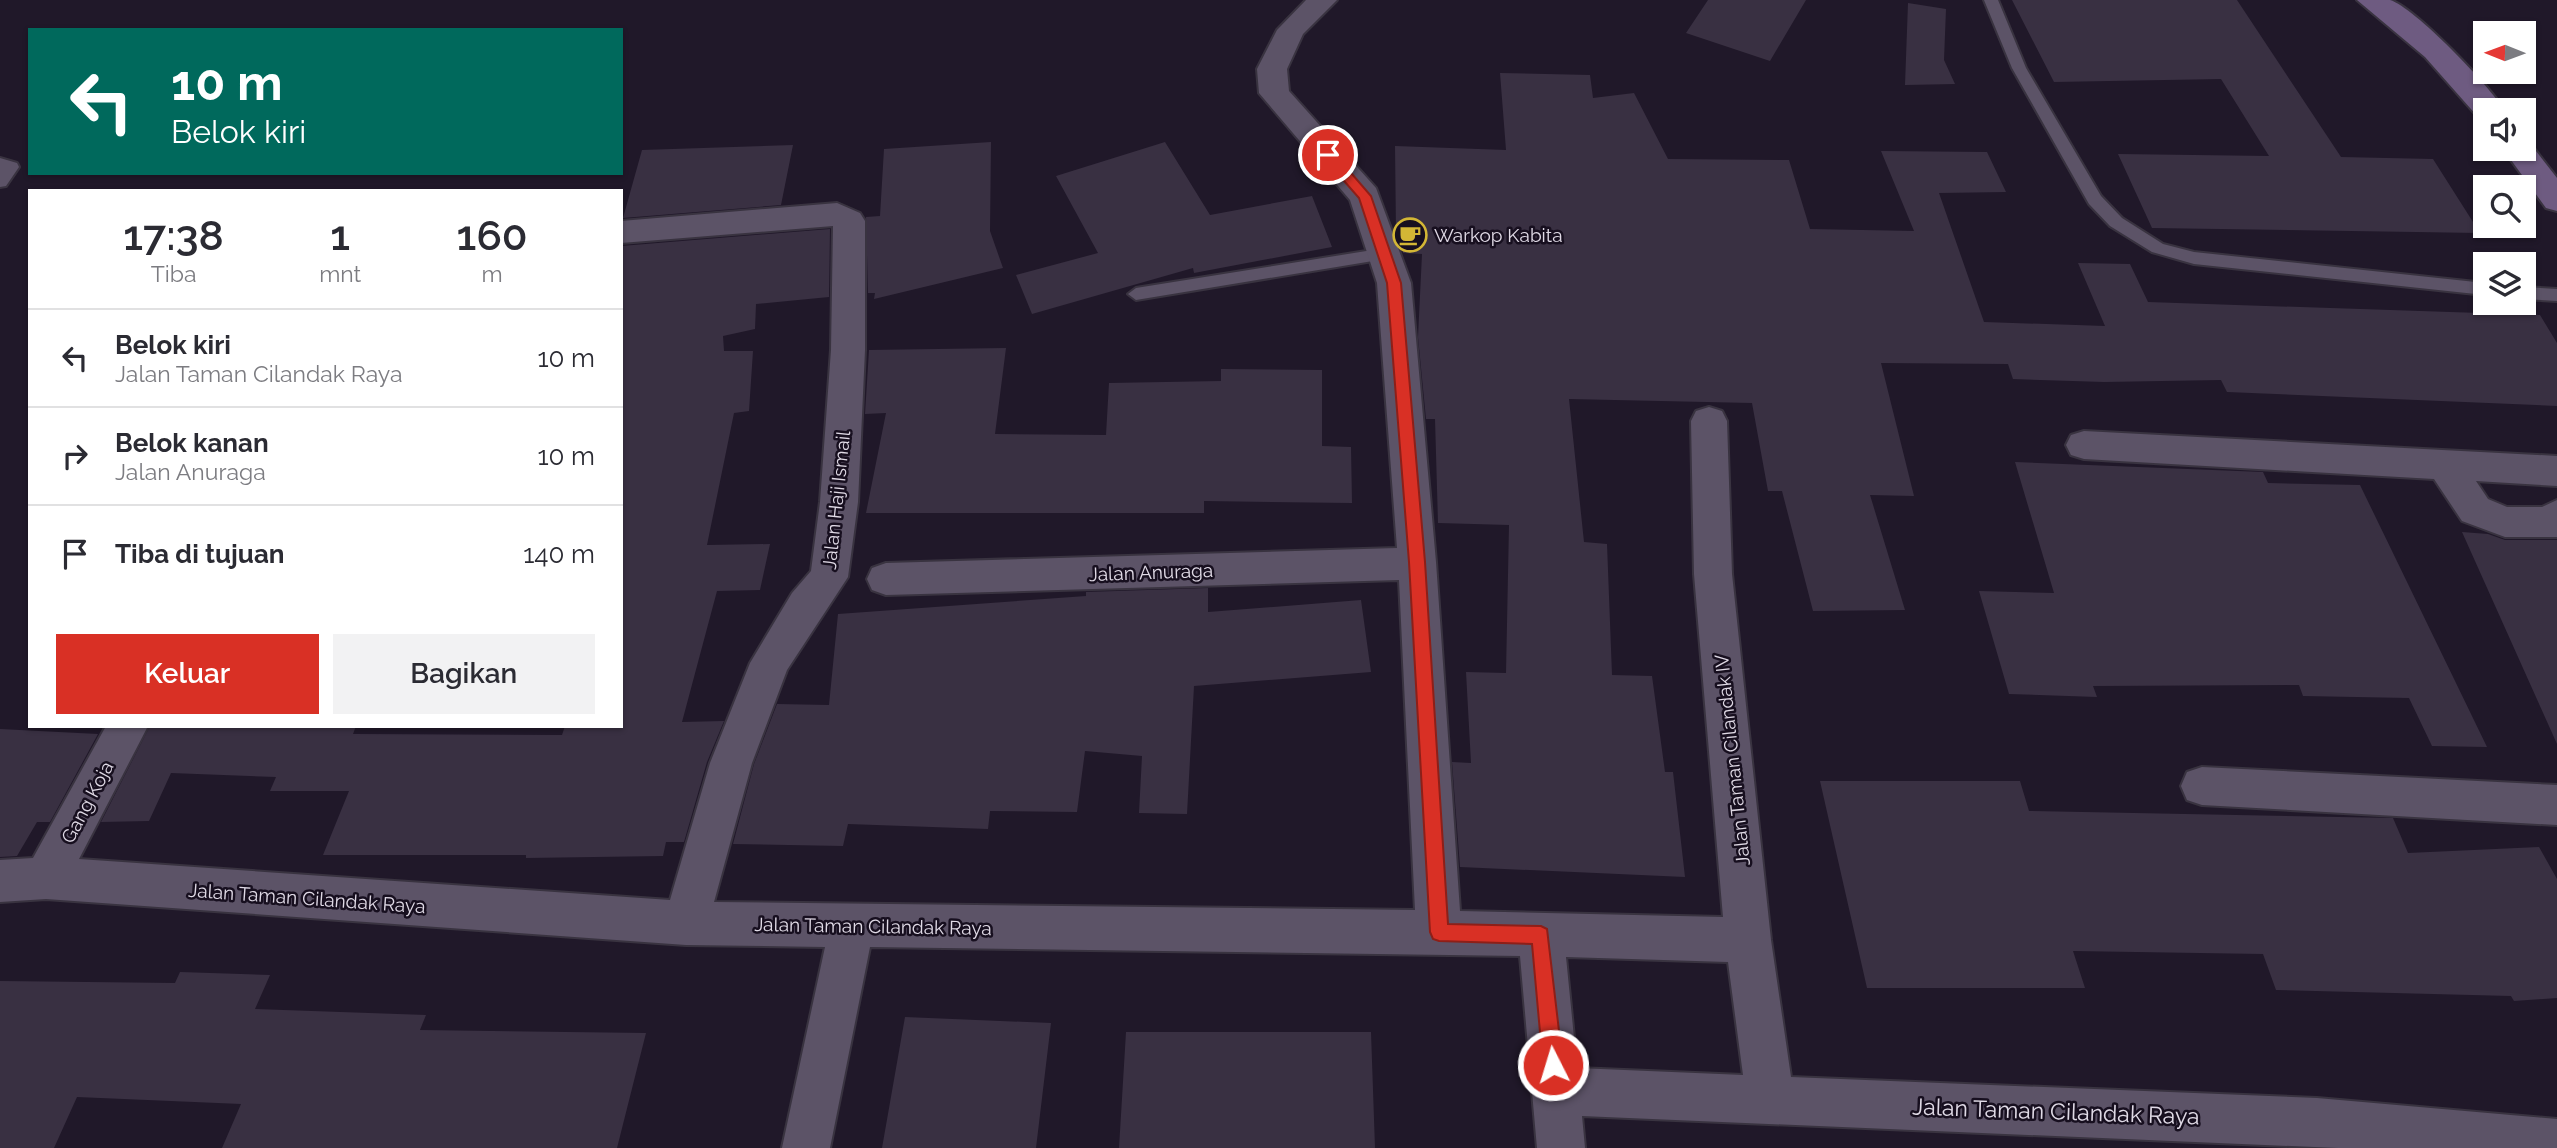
<!DOCTYPE html>
<html lang="id">
<style>
:root{--surface:#fff;--page:#f2f2f3;--text:#2b2b33;--muted:#7c7c81;--line:#e1e1e2;--accent:#d93025}
body{margin:0;font-family:Raleway,sans-serif;background:var(--page);color:var(--text);height:100vh;display:flex;flex-direction:column;font-size:26px;white-space:nowrap}
*{box-sizing:border-box;margin:0}
p{font-size:23px;color:var(--muted)}
.icon{flex:none;width:38px;height:38px;fill:none;stroke:currentColor;stroke-width:2;stroke-linecap:round;stroke-linejoin:round}
.map{position:relative;flex:1;overflow:hidden}
.panel{position:absolute;left:28px;top:189px;width:595px;height:539px;display:flex;flex-direction:column;background:var(--surface);border-radius:0px;box-shadow:0 2px 5px #0004}
.panel>*{flex:none}
.top-card{position:absolute;left:28px;top:28px;width:595px;height:147px;border-radius:0px;box-shadow:0 2px 5px #0004;background:#00695c;color:#fff;overflow:hidden}
.needle{width:46px;rotate:271deg}
.buttons{position:absolute;left:2473px;top:21px;display:grid;gap:14px}
.buttons a{display:grid;place-items:center;width:63px;height:63px;border-radius:0px;background:var(--surface);box-shadow:0 2px 5px #0004;font-size:35px}
.pin{position:absolute;display:grid;place-items:center;width:60px;height:60px;color:#fff;margin:-30px;border:4px solid #fff;border-radius:50%;box-shadow:0 2px 7px #0007}
.me{position:absolute;width:77px;margin:-38px;rotate:355deg;stroke-linejoin:round;filter:drop-shadow(0 0 5px #0008)}
.turn{display:flex;align-items:center;gap:24px;height:147px;padding:0 28px;font-size:32px}
.turn .icon{width:91px;height:91px;stroke-width:2.5}
.turn b{display:block;font-size:49px;line-height:60px}
.eta{display:flex;justify-content:space-evenly;align-items:center;height:119px;text-align:center}
.eta b{font-size:42px;font-weight:600;line-height:49px}
.cta{display:flex;gap:14px;margin-top:auto;padding:14px 28px}
.cta a{flex:1;height:80px;border-radius:0px;background:var(--accent);color:#fff;font-size:28px;font-weight:600;line-height:80px;text-align:center}
.cta a+a{background:var(--page);color:var(--text)}
ul{padding:0;list-style:none}
li{display:flex;align-items:center;gap:21px;height:98px;padding:0 28px;border-top:2px solid var(--line)}
li div{flex:1}
li b{display:block;font-size:26px}
li em{font-style:normal}
.map>svg:first-child{display:block}
</style>
<div class="map">
<svg width="2557" height="1148" viewBox="0 0 2557 1148">
<rect width="100%" height="100%" fill="#201829"/>
<path fill="#393042" d="M1708,0H1806L1770,61L1686,33Z
M2012,0H2237L2341,157L2433,159L2480,233L2152,228L2118,154L2269,156L2221,79L2054,82Z
M1908,3L1946,9L1944,60L1955,84L1905,85Z
M1500,73L1590,75L1593,98L1634,93L1668,159L1789,160L1810,229L1914,231L1881,151L1987,152L2006,192L1939,193L1984,322L2105,326L2078,263L2130,264L2148,302L2540,315L2557,343V406L2227,392L2221,380L2104,382L2013,379L2008,364L1881,363L1914,496L1870,495L1905,610L1813,611L1782,491H1768L1752,403L1569,399L1584,542L1607,544L1612,675L1652,676L1665,772H1673L1685,877L1460,867L1452,762L1471,763L1466,672L1506,673L1509,525L1438,523L1435,419H1426L1418,337L1422,254L1403,253L1401,234L1396,233L1395,146L1506,150Z
M991,142L990,231L1003,268L874,299L875,293H868L866,217L880,216L884,149Z
M1165,142L1210,215L1312,196L1332,247L1194,273L1193,268L1032,314L1016,275L1098,253L1056,176Z
M793,145L781,205L623,218L642,150Z
M830,229L829,297L756,304L755,329L723,336L724,351H753L749,411L734,413L707,545L770,544L760,590L717,591L682,722L724,721L707,762L684,842H666L663,856L526,858V855H323L349,791H270L276,777L171,773L149,821L101,822L150,726H356L353,734L562,735L565,726H621V246Z
M1006,348L995,434L1106,435L1109,383L1221,381V369L1322,370V446L1351,447L1352,503L1204,501V513H866L886,413L865,414L869,350Z
M2015,462L2263,472L2268,483L2360,485L2487,747L2432,746L2409,698L2303,696L2299,685L2093,686L2097,697L2009,694L1979,591L2054,593Z
M2462,532L2488,534L2505,540H2557V744Z
M1208,588V612L1361,600L1371,672L1194,686L1187,814L1139,813L1142,756L1085,751L1077,812L990,811L988,829L848,824L843,846L733,844L754,764L777,704L829,705L838,614L1086,596V592Z
M0,729L98,734L50,822H37L17,856L0,857Z
M1820,781H2020L2029,811L2393,818L2408,853L2539,847L2557,879V998L2514,1001L2511,996L2276,990L2263,954L2073,951L2085,988H1867Z
M180,972L270,975L255,1009L426,1015L420,1030L646,1033L617,1148H222L241,1104L77,1097L54,1148H0V981L175,983Z
M905,1017L1051,1023L1036,1148H882Z
M1126,1032H1371L1375,1148H1119Z"/>
<g fill="none" stroke-linecap="round" stroke-linejoin="round">
<defs>
<path id="lane" d="M1984,0H1998L2026,68L2101,196L2122,218L2163,244L2194,252L2485,283V295L2194,264L2152,252L2110,226L2089,204L2012,68Z
M0,158L17,163L19,167L6,186L0,187Z
M1385,248L1393,254L1391,258L1136,300L1128,294L1136,288Z
M2524,287L2557,289V301L2524,299Z"/>
<path id="street" d="M1306,0H1337L1303,34L1287,69L1289,91L1376,188L1411,283L1436,562L1460,911L1723,917L1694,574L1691,421L1696,411L1709,407L1722,411L1727,421L1732,574L1771,940L1791,1077L2317,1098L2557,1119V1148H2338L1582,1116L1585,1148H1537L1520,956L870,947L830,1148H782L825,947L686,945L46,899L0,902V860L33,858L106,726H148L79,859L670,900L710,763L750,663L792,593L811,571L820,502L831,350L833,226L621,243V221L837,203L860,213L865,221V350L858,502L848,577L787,670L752,763L714,902L1415,910L1399,580L886,595L872,590L867,579L872,568L886,563L1397,548L1377,283L1350,200L1259,93L1257,69L1277,30ZM1566,957L1728,962L1743,1075L1577,1068Z
M2084,431L2557,456V486L2476,481L2488,499L2507,507H2542L2557,500V537H2505L2462,521L2434,479L2084,459L2071,455L2066,445L2071,435Z
M2202,767L2557,785V825L2202,805L2187,800L2181,786L2187,772Z"/>
<path id="secondary" d="M2357,0C2367,0 2381,0 2390,0C2414,7 2491,87 2504,110H2485V119L2478,117L2425,57Z
M2524,140L2529,142L2557,178V211L2546,208L2503,149H2524Z"/>
</defs>
<use href="#lane" stroke="#393340" stroke-width="4"/>
<use href="#street" stroke="#393340" stroke-width="4"/>
<use href="#secondary" stroke="#393340" stroke-width="4"/>
<use href="#lane" fill="#5c5367" fill-rule="evenodd"/>
<use href="#street" fill="#5c5367" fill-rule="evenodd"/>
<use href="#secondary" fill="#6e5b81" fill-rule="evenodd"/>
</g>
<path fill="#d93025" stroke="#8d1f18" stroke-width="2" d="M1328,151L1333,152L1371,196L1401,283L1425,562L1448,924L1541,926L1547,929L1563,1065L1560,1072L1553,1075L1546,1072L1543,1065L1532,944L1439,941L1433,939L1430,932L1409,562L1387,283L1359,198L1324,158V152Z"/>
<defs>
<symbol id="cafe-ring" viewBox="-11 -11 22 22"><circle r="9.5" fill="#170f1f" stroke="#d3b635" stroke-width="1.5"/><path d="M-5.5-4.5H6V0H3Q3 3.5 0 3.5H-2.5Q-5.5 3.5-5.5 0ZM3-3.2v2h1.7v-2ZM-6 4.5H4V6H-6Z" fill="#d3b635"/></symbol>
</defs>
<g fill-rule="evenodd">
<use href="#cafe-ring" x="1391" y="216" width="38" height="38"/>
</g>
<g text-anchor="middle" dominant-baseline="central" stroke-width="5" stroke-linejoin="round" paint-order="stroke">
<g font-size="19" fill="#e0dae6" stroke="#170f1f" text-anchor="start">
<text x="1434" y="235">Warkop Kabita</text>
</g>
<g font-size="19" fill="#e0dae6" stroke="#170f1f">
<text transform="translate(836 500) rotate(-84)">Jalan Haji Ismail</text>
<text transform="translate(1151 572) rotate(-2)">Jalan Anuraga</text>
<text transform="translate(1732 760) rotate(-96)">Jalan Taman Cilandak IV</text>
<text transform="translate(87 802) rotate(-62)">Gang Koja</text>
<text transform="translate(307 898) rotate(4)">Jalan Taman Cilandak Raya</text>
<text transform="translate(873 926) rotate(1)">Jalan Taman Cilandak Raya</text>
</g>
<g font-size="23" fill="#e0dae6" stroke="#170f1f">
<text transform="translate(2056 1111) rotate(2)">Jalan Taman Cilandak Raya</text>
</g>
</g>
</svg>
<div class="buttons">
<a><svg class="needle" viewBox="-14 -14 28 28"><path d="M0-13l5 13h-10z" fill="#e53935"/><path d="M0 13l5-13h-10z" fill="#7c7c81"/></svg></a>
<a><svg class="icon" aria-label="sound" viewBox="0 0 24 24"><path d="M4 9h4l5-4v14l-5-4H4zM17 9q2 3 0 6"/></svg></a>
<a><svg class="icon" aria-label="search" viewBox="0 0 24 24"><circle cx="10" cy="10" r="6"/><path d="M15 15l6 6"/></svg></a>
<a><svg class="icon" aria-label="layers" viewBox="0 0 24 24"><path d="M12 4l9 5-9 5-9-5zM3 14l9 5 9-5"/></svg></a>
</div>
<div class="pin" style="left:1328px;top:155px;background:#d93025"><svg class="icon" aria-label="arrive" viewBox="0 0 24 24"><path d="M6 21V4h12l-3 4 3 4H6"/></svg></div>
<svg class="me" style="left:1553px;top:1065px" viewBox="-20 -20 40 40"><circle r="17" fill="#d93025" stroke="#fff" stroke-width="3"/><path d="M0-11L8 9 0 5-8 9z" fill="#fff"/></svg>
<div class="top-card">
<div class="turn"><svg class="icon" aria-label="left" viewBox="0 0 24 24"><path d="M17 20v-9H6M10 6l-5 5 5 5"/></svg><div><b>10 m</b>Belok kiri</div></div>
</div>
<section class="panel">
<div class="eta">
<div><b>17:38</b><p>Tiba</p></div>
<div><b>1</b><p>mnt</p></div>
<div><b>160</b><p>m</p></div>
</div>
<ul>
<li><svg class="icon" aria-label="left" viewBox="0 0 24 24"><path d="M17 20v-9H6M10 6l-5 5 5 5"/></svg><div><b>Belok kiri</b><p>Jalan Taman Cilandak Raya</p></div><em>10 m</em></li>
<li><svg class="icon" aria-label="right" viewBox="0 0 24 24"><path d="M7 20v-9h11M14 6l5 5-5 5"/></svg><div><b>Belok kanan</b><p>Jalan Anuraga</p></div><em>10 m</em></li>
<li><svg class="icon" aria-label="arrive" viewBox="0 0 24 24"><path d="M6 21V4h12l-3 4 3 4H6"/></svg><div><b>Tiba di tujuan</b></div><em>140 m</em></li>
</ul>
<div class="cta"><a>Keluar</a><a>Bagikan</a></div>
</section>
</div>
